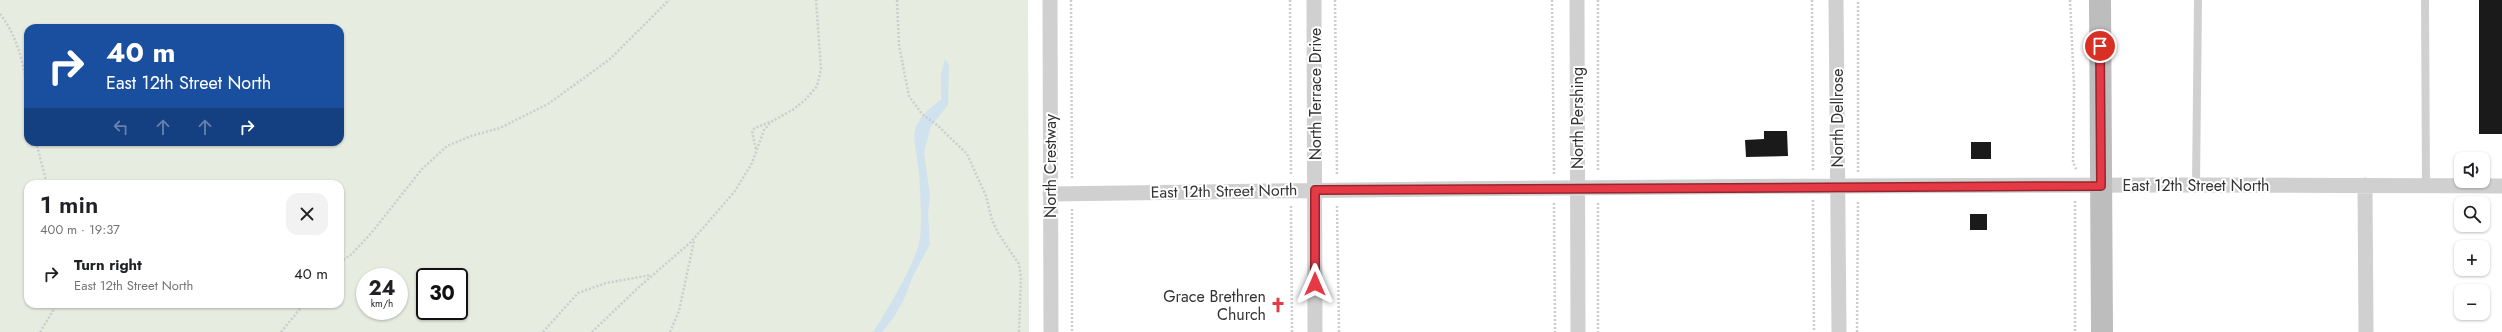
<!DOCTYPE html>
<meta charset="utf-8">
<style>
:root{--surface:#fff;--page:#f2f2f2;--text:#202124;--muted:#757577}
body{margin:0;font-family:Jost,sans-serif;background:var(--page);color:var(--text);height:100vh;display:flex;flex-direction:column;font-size:15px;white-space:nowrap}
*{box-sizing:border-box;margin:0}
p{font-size:13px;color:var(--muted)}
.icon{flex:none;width:22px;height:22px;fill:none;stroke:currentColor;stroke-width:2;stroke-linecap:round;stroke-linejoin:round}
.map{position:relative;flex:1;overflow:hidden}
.details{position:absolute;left:24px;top:180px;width:320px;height:128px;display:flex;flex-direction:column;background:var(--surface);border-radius:12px;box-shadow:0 1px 3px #0004}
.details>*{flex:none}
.banner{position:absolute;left:24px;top:24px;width:320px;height:122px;border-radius:12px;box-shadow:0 1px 3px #0004;background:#1a4fa0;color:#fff;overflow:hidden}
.controls{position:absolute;left:2454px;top:152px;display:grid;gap:8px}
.controls a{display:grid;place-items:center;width:36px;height:36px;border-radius:8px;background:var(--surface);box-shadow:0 1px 3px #0004;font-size:20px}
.speed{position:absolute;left:356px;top:268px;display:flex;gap:8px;font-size:20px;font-weight:700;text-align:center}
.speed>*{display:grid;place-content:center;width:52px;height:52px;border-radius:50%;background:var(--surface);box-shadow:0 1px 3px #0004;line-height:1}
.speed small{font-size:10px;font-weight:400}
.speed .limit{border:2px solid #111;border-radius:6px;background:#fff;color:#111}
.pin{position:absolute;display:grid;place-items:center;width:34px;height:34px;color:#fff;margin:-17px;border:2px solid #fff;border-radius:50%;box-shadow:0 1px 4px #0007}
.me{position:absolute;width:44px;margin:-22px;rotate:0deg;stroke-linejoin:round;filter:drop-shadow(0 0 3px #0008)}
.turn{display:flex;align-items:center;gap:14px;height:84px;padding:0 16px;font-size:18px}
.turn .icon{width:52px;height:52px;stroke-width:2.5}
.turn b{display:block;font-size:28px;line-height:34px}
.lanes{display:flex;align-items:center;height:38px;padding:0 16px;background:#0003;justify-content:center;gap:20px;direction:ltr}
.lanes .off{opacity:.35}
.round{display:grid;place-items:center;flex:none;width:42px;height:42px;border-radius:12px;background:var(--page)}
.overview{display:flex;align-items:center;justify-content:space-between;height:68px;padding:0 16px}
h1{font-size:24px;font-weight:600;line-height:30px}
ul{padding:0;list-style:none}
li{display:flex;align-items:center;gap:12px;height:52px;padding:0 16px}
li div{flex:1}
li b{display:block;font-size:15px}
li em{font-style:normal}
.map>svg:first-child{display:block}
</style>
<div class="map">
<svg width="2502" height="332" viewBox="0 0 2502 332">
<rect width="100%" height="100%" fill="#fff"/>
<path fill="#e6ecdf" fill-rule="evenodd" d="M0,0H1028L1029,332H0ZM28,28H340V142H28ZM28,184H340V304H28ZM365,277H399V311H365ZM425,277H459V311H425Z"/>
<path fill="#cfe2ee" d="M945,59L949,65L948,105L931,126L924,152L930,196L928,214L930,244L912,278L905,297L894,317L882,332H873C885,315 915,263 919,243C923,225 920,192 919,173C915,135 904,127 941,100V74Z"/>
<path fill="#1a1a1a" d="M2479,0H2502V134H2479Z
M1764,131H1787L1788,156L1746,157L1745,140L1764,139Z
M1971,142H1991V159H1971Z
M1970,214H1987V230H1970Z"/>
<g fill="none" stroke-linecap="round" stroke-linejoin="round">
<path stroke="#cdcdcd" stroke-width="2.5" stroke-dasharray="2 2" stroke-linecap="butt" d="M897,0L899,45L909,96L922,114L937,125L967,154L986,196L992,220L998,233L1019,264L1021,278L1019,332
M1071,0L1072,178
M1290,0L1291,175
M1335,0L1337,175
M1552,0L1554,174
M1598,0V172
M1812,0L1813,171
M2070,0L2074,85L2073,162L2077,171
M0,14C18,37 24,65 28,93
M36,142L47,184
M756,149C751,126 748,131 770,122
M1858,172V0
M1813,200L1814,332
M2075,201V332
M1554,203L1555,332
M1598,203V332
M1291,206L1292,332
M1337,206L1339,332
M1072,209V332
M340,262L352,254L373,231L422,169L447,146L471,136L500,128L548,104L610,59L669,0
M40,332L57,304
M281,332L304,304
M543,332L578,293L606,283L651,275
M592,332L639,287L691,242L735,191L752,163L764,130L771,122L794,109L805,100L817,86L821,69L816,0
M670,332L679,311L694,241
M1857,332L1858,201"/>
<path stroke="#d0d0d0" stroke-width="8" d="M2425,0L2426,186
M2196,185L2198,0"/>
<path stroke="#d0d0d0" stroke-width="15" d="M1050,0L1051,332
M1314,0L1315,332
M1577,0L1578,332
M1836,0L1839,332
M2365,185L2366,332
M1050,194C1534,187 2018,183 2502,186"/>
<path stroke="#bdbdbd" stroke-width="22" d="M2100,0L2102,332"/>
</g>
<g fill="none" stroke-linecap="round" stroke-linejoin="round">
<defs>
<path id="route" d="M1315,284V190L2101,186L2100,46"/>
</defs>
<use href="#route" stroke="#96252e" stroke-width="10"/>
<use href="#route" stroke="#e63946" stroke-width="7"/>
</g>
<defs>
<symbol id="church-bare" viewBox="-9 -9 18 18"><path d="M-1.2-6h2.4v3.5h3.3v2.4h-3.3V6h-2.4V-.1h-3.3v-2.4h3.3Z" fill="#e63946" stroke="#fff" stroke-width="2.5" paint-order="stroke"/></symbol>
</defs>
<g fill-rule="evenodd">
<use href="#church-bare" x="1267" y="294" width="22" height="22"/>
</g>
<g text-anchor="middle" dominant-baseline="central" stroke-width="4" stroke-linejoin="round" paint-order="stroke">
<g font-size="16" fill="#333" stroke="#fff">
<text transform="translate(1315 94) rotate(-90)">North Terrace Drive</text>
<text transform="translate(1577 118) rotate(-90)">North Pershing</text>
<text transform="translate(1837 118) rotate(-90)">North Dellrose</text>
<text transform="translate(1050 166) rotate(-90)">North Crestway</text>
<text x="2196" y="185">East 12th Street North</text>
<text transform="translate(1224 191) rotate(-1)">East 12th Street North</text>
</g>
<g font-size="16" fill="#333" stroke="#fff" text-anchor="end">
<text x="1266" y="296">Grace Brethren<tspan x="1266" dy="18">Church</tspan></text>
</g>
</g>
</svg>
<div class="controls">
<a><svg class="icon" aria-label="sound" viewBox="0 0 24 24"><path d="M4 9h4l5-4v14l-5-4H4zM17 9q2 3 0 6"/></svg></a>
<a><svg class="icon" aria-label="search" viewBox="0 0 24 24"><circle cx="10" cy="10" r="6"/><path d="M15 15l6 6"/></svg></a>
<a>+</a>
<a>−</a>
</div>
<div class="speed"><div>24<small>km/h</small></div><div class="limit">30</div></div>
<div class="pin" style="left:2100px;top:46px;background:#d93025"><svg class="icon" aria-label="arrive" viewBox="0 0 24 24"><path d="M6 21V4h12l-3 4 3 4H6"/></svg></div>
<svg class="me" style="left:1315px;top:284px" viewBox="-20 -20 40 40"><path d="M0-17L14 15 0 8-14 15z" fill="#e63946" stroke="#fff" stroke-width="4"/></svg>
<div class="banner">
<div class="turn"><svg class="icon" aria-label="right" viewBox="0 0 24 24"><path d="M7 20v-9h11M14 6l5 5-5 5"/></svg><div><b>40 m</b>East 12th Street North</div></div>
<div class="lanes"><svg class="icon off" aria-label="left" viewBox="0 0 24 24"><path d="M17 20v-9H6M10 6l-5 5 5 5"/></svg><svg class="icon off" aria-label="ahead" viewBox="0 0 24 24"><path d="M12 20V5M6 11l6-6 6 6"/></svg><svg class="icon off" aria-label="ahead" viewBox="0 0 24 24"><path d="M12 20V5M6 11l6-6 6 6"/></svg><svg class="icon" aria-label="right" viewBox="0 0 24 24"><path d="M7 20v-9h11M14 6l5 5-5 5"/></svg></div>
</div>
<section class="details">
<div class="overview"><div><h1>1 min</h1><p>400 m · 19:37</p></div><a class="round"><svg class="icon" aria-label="close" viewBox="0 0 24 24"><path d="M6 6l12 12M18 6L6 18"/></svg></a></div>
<ul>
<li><svg class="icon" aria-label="right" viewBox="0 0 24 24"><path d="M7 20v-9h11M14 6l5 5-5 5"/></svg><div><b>Turn right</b><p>East 12th Street North</p></div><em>40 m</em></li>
</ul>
</section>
</div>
